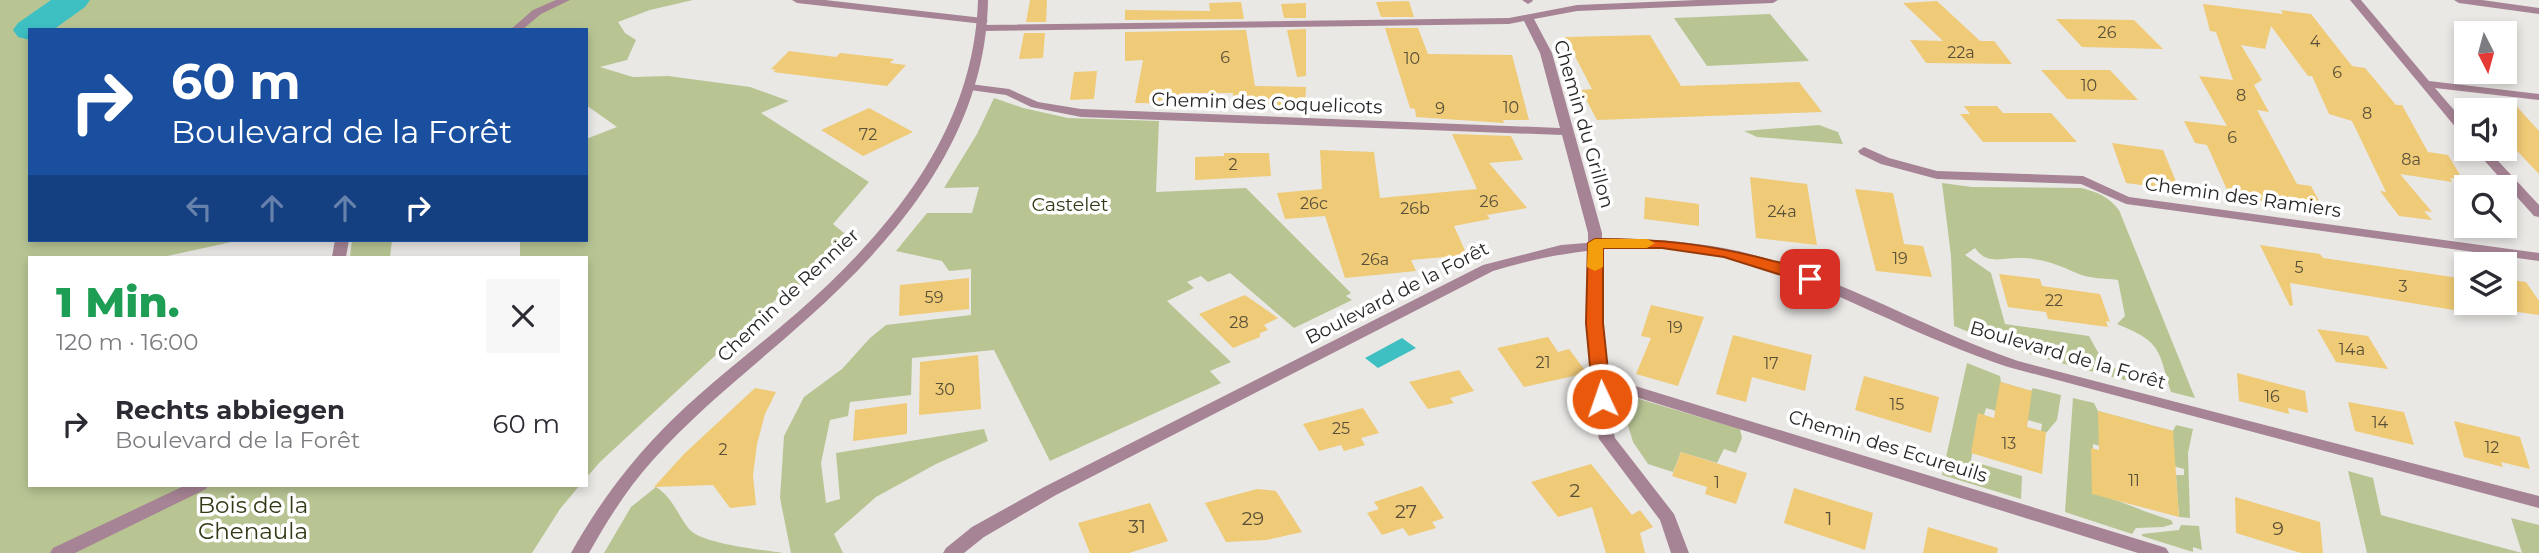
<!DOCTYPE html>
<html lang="de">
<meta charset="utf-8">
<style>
:root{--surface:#fff;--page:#f7f7f7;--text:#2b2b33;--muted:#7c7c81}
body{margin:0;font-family:Montserrat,sans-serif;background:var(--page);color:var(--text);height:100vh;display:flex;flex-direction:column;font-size:26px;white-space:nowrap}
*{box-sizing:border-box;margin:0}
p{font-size:23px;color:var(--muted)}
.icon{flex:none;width:38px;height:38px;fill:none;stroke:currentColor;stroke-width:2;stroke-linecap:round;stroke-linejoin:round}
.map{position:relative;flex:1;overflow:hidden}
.details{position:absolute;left:28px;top:256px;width:560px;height:231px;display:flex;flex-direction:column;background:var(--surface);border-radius:0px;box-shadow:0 4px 10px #0003}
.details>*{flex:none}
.hud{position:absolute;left:28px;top:28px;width:560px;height:214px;border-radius:0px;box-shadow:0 4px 10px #0003;background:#1a4fa0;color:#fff;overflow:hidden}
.needle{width:46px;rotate:174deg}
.fabs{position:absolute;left:2454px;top:21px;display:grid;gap:14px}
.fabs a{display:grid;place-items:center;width:63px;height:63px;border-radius:0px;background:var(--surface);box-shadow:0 4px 10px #0003;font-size:35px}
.pin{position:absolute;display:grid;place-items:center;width:60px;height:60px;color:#fff;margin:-30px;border-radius:14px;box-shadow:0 4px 10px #0006}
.me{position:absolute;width:77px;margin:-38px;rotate:357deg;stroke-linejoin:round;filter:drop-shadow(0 0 5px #0008)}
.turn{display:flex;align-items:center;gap:24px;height:147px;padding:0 28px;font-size:32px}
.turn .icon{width:91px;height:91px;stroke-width:2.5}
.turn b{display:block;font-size:49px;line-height:60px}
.lanes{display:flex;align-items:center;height:66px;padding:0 28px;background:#0003;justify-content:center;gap:35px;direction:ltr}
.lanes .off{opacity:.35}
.round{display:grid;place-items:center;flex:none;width:74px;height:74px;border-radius:0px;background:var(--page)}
.head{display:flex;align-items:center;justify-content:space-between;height:119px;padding:0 28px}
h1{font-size:42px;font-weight:800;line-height:52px;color:#1e9e55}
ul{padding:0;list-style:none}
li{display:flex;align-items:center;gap:21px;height:98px;padding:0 28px}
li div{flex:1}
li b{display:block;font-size:26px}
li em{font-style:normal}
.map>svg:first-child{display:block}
</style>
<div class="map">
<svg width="2539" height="553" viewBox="0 0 2539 553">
<rect width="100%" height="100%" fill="#e9e8e5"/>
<path fill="#b8c593" d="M0,0H693L650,10L618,22L625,33L636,40L627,60L600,67L633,77L668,76L750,87L789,101L761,113L869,182L833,224L850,238L787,297L785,291L600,462L586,478V257H520V240H586V139L617,127L586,105V30H30V240H240L163,257H30V485H580L560,509L532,553H0Z
M1770,14L1809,61L1707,66L1674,18Z
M994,98L1023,108L1068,118L1159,121L1156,192L1246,188L1351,293L1346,296L1352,300L1294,328L1230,273L1208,282L1201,276L1187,282L1194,288L1167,301L1231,362L1210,371L1221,383L1050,461L994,350L912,358L911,395L850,402L848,416L830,420L821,463L826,503L840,499L836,453L984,429L988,441L936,464L876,497L834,534L843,553H791L780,498L784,436L804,397L842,369L870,338L886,325L971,315V269L949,271L942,261L896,251L927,213H972L979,187L944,188L977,134Z
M1819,125L1838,132L1843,144L1757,137L1744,131Z
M1942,183L1972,187L2081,188C2097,192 2108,196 2119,210L2195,398L2171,392C2158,348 2161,342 2117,324L2125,316L2118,280C2105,278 2090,279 2079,274C2058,265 2044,258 2020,258C2001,257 1988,266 1975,248L1965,255L1991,273L2005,324L2089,336L2106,367L2135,371L2141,384C2078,368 2014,352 1954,326L1951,256Z
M352,240H392L390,257H350Z
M1967,363L2000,376L2001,382L2031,391L2033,388L2061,395L2057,420L2046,433L2041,431L2042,424L1986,408L1984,415L1978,414L1971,461L2022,476L2021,499L1942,475Z
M1629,396L1740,429L1742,438L1736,453L1724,449L1717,463L1681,452L1673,472L1648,464L1633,442L1621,402Z
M2073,398L2094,403L2098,411L2173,431L2176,425L2193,429L2188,453L2190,518L2179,517L2176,475H2184V469L2093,444L2092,493C2120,500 2143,512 2171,520L2173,524L2163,527L2136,528L2132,534L2065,512Z
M2348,471L2373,478L2381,515L2522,553L2511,518L2539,525V553H2367Z
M656,487C674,499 677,514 689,529C701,544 764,550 783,553H604L631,507Z
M2181,525L2199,526L2202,550L2193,547V552L2142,536V534L2179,530Z"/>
<path fill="#3ec0c3" d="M1402,338L1416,348L1378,368L1365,358Z"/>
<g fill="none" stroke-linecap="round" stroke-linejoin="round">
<path fill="#3ec0c3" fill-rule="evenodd" d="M51,0H90L85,7L53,30H30V40L18,37L13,30L18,23Z"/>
</g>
<path fill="#efca77" d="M1030,0H1047L1046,22H1026Z
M1409,1L1414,17H1381L1376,2Z
M1937,1L1980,41H1994L2012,64L1926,63L1910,40L1943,41L1903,3Z
M1241,2L1244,19L1125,20V10L1210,11L1209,3Z
M1306,3V18H1284L1281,4Z
M2203,4L2283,14L2281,10L2311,14L2352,66L2365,68L2396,105H2402L2428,152L2448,155L2463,180L2450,178L2452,182L2400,174L2432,212L2424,211L2432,220L2399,216L2380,191L2386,192L2352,121L2329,114L2312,76H2308L2271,26L2265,49L2241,45L2262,80L2254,85L2269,112L2257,110L2297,184L2311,186L2324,210L2259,201L2261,205L2232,201L2207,145L2195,143L2184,121L2227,126L2199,76L2233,80L2216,32L2210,31Z
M2056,19L2134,20L2163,49L2082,47Z
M1385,28H1418L1428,54L1512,55L1529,120H1503L1504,123L1416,117L1415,109L1410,108Z
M1306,29V76L1297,77L1287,30Z
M1246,30L1255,86L1306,87L1305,107L1232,106L1233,93H1186L1184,104L1135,103L1143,60L1125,61V32Z
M1024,33H1045L1043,58L1019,59Z
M1650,35L1681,86L1799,82L1822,112L1597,120L1581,90L1592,89L1565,37Z
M789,51L836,57L840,53L894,59L890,63L906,65L887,86L773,72L776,70L771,69Z
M2041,70H2110L2138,100L2067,99Z
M1097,71L1094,99L1070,100L1074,72Z
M2504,99H2510L2539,131V174L2504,137Z
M1964,106H1997L2003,113H2051L2077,142H1983L1960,114H1970Z
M869,108L913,132L863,156L821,130Z
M1452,134L1511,136L1523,160L1489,163L1527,208L1487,215L1490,219L1454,226L1467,255L1411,260L1416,271L1345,278L1325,216L1285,219L1277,193L1322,189L1320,150L1374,152L1380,198L1477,189Z
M2112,143L2163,150L2178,186L2169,185L2171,189L2126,183Z
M1224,153H1269L1271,176L1195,180V157L1224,156Z
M1750,177L1807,184L1817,245L1756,238Z
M1855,189L1893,193L1904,244L1923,246L1932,277L1876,271Z
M1645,197L1699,204V226L1644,219Z
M2260,245L2320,254L2323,258L2466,279V312L2290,283L2293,305L2290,306Z
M1999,274L2040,279L2042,286L2100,294L2110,322L2106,321L2108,327L2048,319L2046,312L2008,307Z
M969,278V309L899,316L900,285Z
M2504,279L2526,282L2539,301V315L2504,310Z
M1245,295L1278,318L1264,325L1268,330L1260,333V337L1233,348L1199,314Z
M1651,305L1704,317L1678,386L1636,374L1651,338L1641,336Z
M2317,329L2368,336L2388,369L2336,362Z
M1733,335L1812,355L1805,391L1752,377L1746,402L1716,394Z
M1548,337L1558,352L1569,349L1587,373L1524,387L1497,348Z
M978,355L981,409L919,415L920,362Z
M1459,370L1474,391L1450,398L1454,403L1428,409L1409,382Z
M2237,373L2305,391L2308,413L2288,408L2289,414L2239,401Z
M1864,376L1939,397L1931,433L1855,410Z
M2000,382L2032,391L2027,427L2046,432L2042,474L1971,453L1978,413L1994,418Z
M755,388L776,392L765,414L757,444L753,475L756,505L730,508L713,485L654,487L684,454Z
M2348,402L2404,412L2414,445L2355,431Z
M907,403V434L853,441L855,410Z
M1363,408L1379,433L1361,438L1365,445L1344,451L1341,445L1319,451L1303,424Z
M2098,411L2173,431L2179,517L2092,494L2091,448L2099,450Z
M2454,421L2520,437L2530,469L2501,462L2503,467L2464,457Z
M1681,452L1747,473L1736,504L1705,494L1707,487L1672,476Z
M1591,464L1632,515L1640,510L1653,527L1640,533L1645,553H1606L1592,507L1558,517L1531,482Z
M1422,486L1444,518L1432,522L1436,528L1409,536L1403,528L1382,535L1367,513L1379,509L1374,502Z
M1794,488L1873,513L1865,550L1784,523Z
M1257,489L1276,491L1302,532L1267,540L1226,542L1205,503Z
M2235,497L2320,522L2323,553H2301L2236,533Z
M1150,503L1168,541L1129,553H1090L1078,523Z
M1928,527L1998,548L1997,553H1923Z"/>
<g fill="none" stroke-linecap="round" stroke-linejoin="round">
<path fill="#a78495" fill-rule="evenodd" d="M556,0H570L541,14L522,30H510L533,10Z
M792,0H825L983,18L988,21L983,24L797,3Z
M1522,0H1532L1533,1L1528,4Z
M1697,0H1778L1773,3L1577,11L1534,19L1552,53L1602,233V323L1609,378L2160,546L2166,548L2169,553H2138L1610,389V417L1615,438L1674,514L1689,553H1671L1660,520L1599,439L1594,417V381L1588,323V233L1562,135L1081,117L1031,107L1006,95L970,90L964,87L970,84L1009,89L1038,102L1081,109L1560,128L1540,53L1524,21L1509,24L983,31L978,28L983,25L1509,18L1577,5Z
M2350,0H2361L2429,81L2539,94V100L2435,88L2466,124V136L2462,135Z
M2454,0H2482L2539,8V14L2459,3Z
M1864,147L1889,158L1937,171L2083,176L2129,197L2539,253V261L2126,204L2081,184L1937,179L1881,164L1860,154L1858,151Z
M2474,149H2487L2539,205V217L2534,216Z
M335,240H349L346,257H332Z
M186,485H208L206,489L75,553H50L53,548Z"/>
<path fill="#a78495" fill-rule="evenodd" d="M978,0H988C986,132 902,234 808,318C756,365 699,408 652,461C627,489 607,521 589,553H571C596,508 626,467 662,430C704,387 753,351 798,312C892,229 974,130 978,0Z
M1636,239C1676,241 1715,244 1754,255C1845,280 1928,330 2018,361L2539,496V508L2008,367C1967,353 1928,337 1889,319C1842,298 1795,275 1746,261C1662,238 1575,246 1493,271L1056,495L984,537L964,553H943L946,548L972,527L1044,487L1483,265L1561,245Z"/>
</g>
<path fill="#ea580c" stroke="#983908" stroke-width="2" d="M1595,239C1662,239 1709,244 1773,261C1787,264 1809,269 1818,279L1810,284L1724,257L1662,248H1603V323L1611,399L1602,405L1593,399L1586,323L1588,243Z"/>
<path fill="#f59e0b" d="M1595,239H1647L1655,243L1647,248H1603V267L1595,271L1587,267L1588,243Z"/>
<g text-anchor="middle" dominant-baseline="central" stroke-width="7" stroke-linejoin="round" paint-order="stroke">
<g font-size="16" fill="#5a503a">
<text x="2107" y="32">26</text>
<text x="2315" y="41">4</text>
<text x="1961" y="52">22a</text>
<text x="1225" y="57">6</text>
<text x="1412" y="58">10</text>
<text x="2337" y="72">6</text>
<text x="2089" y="85">10</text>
<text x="2241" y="95">8</text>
<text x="1511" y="107">10</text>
<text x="1440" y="108">9</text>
<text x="2367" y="113">8</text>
<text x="868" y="134">72</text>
<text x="2232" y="137">6</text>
<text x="2411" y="159">8a</text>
<text x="1233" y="164">2</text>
<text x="1489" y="201">26</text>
<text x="1314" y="203">26c</text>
<text x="1415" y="208">26b</text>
<text x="1782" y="211">24a</text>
<text x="1900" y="258">19</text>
<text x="1375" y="259">26a</text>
<text x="2299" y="267">5</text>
<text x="2403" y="286">3</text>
<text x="934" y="297">59</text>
<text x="2054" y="300">22</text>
<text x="1239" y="322">28</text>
<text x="1675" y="327">19</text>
<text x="2352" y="349">14a</text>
<text x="1543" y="362">21</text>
<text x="1771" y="363">17</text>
<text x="945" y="389">30</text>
<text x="2272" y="396">16</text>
<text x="1897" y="404">15</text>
<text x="2380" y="422">14</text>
<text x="1341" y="428">25</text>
<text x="2009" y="443">13</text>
<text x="2492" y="447">12</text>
<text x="723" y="449">2</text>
<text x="2134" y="480">11</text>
<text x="1717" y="482">1</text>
</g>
<g font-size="19" fill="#282726" stroke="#fff">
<text transform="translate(1267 103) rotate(2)">Chemin des Coquelicots</text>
<text transform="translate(1584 124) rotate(74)">Chemin du Grillon</text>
<text transform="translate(2243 197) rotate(8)">Chemin des Ramiers</text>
<text transform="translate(1397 293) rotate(-27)">Boulevard de la Forêt</text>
<text transform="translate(788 295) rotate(-43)">Chemin de Rennier</text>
<text transform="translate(2068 355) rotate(16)">Boulevard de la Forêt</text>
<text transform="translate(1888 446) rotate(17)">Chemin des Ecureuils</text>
</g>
<g font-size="19" fill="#313915" stroke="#fff">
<text x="1070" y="204">Castelet</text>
</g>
<g font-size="19" fill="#5a503a">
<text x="1575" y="490">2</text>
<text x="1406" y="511">27</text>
<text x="1253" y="518">29</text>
<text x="1829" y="518">1</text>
<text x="1137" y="526">31</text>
<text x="2278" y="528">9</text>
</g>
<g font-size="23" fill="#313915" stroke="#fff">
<text x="253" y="505">Bois de la<tspan x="253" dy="26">Chenaula</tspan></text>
</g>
</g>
</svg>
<div class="fabs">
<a><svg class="needle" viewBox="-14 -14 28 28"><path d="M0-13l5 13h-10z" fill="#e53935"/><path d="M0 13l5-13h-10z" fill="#7c7c81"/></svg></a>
<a><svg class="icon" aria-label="sound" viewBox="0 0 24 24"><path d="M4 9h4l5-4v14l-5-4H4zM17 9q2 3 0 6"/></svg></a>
<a><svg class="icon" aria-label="search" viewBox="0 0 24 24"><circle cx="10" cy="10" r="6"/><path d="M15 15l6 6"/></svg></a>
<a><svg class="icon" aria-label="layers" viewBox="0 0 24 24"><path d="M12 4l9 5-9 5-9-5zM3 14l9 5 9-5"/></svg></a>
</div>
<div class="pin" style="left:1810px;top:279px;background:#d93025"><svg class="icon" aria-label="arrive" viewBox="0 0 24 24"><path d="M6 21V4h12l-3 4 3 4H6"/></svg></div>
<svg class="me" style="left:1602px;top:399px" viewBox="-20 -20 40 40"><circle r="17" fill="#ea580c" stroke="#fff" stroke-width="3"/><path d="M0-11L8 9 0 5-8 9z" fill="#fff"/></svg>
<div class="hud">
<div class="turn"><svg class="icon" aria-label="right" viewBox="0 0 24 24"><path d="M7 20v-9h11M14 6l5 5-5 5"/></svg><div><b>60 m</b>Boulevard de la Forêt</div></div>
<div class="lanes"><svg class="icon off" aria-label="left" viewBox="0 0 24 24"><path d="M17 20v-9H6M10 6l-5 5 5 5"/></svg><svg class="icon off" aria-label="ahead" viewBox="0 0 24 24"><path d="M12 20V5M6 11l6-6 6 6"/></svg><svg class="icon off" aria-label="ahead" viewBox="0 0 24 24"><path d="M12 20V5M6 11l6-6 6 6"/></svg><svg class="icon" aria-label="right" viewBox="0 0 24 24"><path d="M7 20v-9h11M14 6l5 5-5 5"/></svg></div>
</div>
<section class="details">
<div class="head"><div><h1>1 Min.</h1><p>120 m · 16:00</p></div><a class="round"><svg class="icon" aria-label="close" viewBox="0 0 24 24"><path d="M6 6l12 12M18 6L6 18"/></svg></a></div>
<ul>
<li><svg class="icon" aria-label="right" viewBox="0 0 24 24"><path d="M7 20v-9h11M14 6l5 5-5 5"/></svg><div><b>Rechts abbiegen</b><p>Boulevard de la Forêt</p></div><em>60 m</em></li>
</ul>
</section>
</div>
